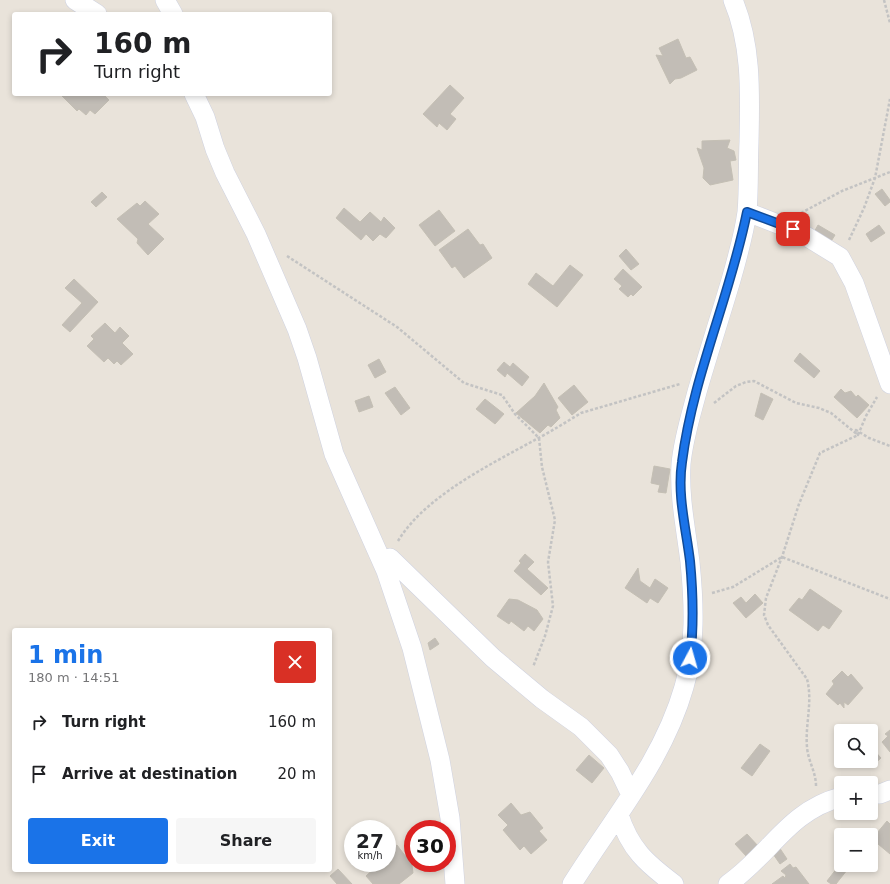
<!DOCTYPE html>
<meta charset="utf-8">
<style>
:root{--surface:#fff;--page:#f6f6f6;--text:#202124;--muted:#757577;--accent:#1a73e8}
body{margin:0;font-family:"DejaVu Sans",sans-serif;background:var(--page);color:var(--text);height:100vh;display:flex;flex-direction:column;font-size:15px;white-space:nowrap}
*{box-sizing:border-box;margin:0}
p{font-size:13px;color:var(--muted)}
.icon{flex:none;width:22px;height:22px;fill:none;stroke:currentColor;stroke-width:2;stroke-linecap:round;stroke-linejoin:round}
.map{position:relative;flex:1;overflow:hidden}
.sheet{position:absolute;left:12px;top:628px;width:320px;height:244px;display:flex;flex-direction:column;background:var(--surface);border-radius:4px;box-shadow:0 2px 6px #0003}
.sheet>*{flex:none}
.hud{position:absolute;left:12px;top:12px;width:320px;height:84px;border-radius:4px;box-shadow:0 2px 6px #0003;background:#fff;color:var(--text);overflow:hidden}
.tools{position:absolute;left:834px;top:724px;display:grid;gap:8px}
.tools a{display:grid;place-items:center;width:44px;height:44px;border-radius:4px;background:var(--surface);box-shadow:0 2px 6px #0003;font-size:20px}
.speed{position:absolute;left:344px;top:820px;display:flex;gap:8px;font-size:20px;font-weight:700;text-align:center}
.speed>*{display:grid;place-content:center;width:52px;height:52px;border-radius:50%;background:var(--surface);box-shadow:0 2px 6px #0003;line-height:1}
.speed small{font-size:10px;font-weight:400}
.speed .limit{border:6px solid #d22;background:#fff;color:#111}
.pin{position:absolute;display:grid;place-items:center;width:34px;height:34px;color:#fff;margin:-17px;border-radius:8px;box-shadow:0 2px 6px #0006}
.me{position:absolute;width:44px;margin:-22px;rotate:6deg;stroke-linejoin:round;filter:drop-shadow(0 0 3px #0008)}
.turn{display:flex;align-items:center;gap:14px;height:84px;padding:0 16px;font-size:18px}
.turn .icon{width:52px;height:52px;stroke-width:2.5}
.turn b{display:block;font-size:28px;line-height:34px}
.round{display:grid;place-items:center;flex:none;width:42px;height:42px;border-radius:4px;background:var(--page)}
.headline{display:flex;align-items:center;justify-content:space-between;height:68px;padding:0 16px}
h1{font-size:24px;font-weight:600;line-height:30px;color:var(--accent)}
.button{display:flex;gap:8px;margin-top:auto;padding:8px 16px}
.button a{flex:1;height:46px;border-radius:4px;background:var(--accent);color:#fff;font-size:16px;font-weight:600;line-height:46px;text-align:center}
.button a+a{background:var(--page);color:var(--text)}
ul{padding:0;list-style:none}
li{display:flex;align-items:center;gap:12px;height:52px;padding:0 16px}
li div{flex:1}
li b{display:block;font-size:15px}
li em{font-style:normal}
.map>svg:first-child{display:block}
</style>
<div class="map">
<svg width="890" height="884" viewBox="0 0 890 884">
<rect width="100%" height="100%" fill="#e9e3da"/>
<path fill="#c2bdb6" stroke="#c4bfb4" d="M678,39L686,58L690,57L697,70L681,78L675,79L670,84L656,55L663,56L659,48Z
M450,85L464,98L450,114L456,119L447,130L439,123L437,127L423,114Z
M62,94H107L105,96L109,100L95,114L90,110L86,115L79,109L77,111L62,96Z
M730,140L727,148L734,151L736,160L730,161L733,180L710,185L703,178L704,168L697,148L702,150V141Z
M882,189L890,200V202L885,206L875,194Z
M102,192L107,197L96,207L91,202Z
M145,201L159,214L148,224L164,239L148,255L137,243L138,239L117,219L137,203L140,206Z
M344,208L360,222L370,212L381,222L384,217L395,228L386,238L380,234L373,241L366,234L361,240L336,218Z
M439,210L455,231L435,246L419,225Z
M818,225L835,235L830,243L813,234Z
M879,225L885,233L871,242L866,234Z
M468,229L480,245L483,244L492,258L464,278L455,266L452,268L439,250Z
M626,249L639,264L631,270L619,256Z
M570,265L583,275L557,307L528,284L536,273L553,286Z
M623,269L642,287L633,296L631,294L628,297L619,289L622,286L614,279Z
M74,279L98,302L70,332L62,325L82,303L65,288Z
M105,323L115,333L120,327L129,336L122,343L133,354L121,365L117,361L114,364L108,358L104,362L87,346L94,339L91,336Z
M800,353L820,371L814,378L794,361Z
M379,359L386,372L375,378L368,365Z
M504,362L510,367L513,363L529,377L522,386L507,373L505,377L497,370Z
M544,383L558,407L556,410L560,418L551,427L548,425L540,433L516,413L535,396Z
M574,385L588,402L572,415L558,398Z
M395,387L410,408L401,415L385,393Z
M841,389L845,393L851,391L856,397L858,395L869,405L857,418L834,397Z
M761,393L773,399L763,420L755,416Z
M369,396L373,407L359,412L355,401Z
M485,399L504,414L495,424L476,409Z
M654,466L670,469L666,493L658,492L660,485L651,483Z
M525,554L534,562L527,569L548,588L541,595L514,571L521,563L519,561Z
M638,568L640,581L650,588L655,579L668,588L658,603L650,598L647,603L625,588Z
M810,589L842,611L829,629L823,625L818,631L789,610L799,598L802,600Z
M755,594L763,603L746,618L733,603L741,597L746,603Z
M509,599L518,600L537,610L543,619L534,631L528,626L524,631L511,621L509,624L497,616Z
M435,638L439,644L430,650L428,643Z
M842,671L848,677L851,674L863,688L848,705L844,702V708L840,703L838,705L826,694L834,684L832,681Z
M890,730V752L882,742L888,736L885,734Z
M760,744L770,751L752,776L741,768Z
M871,747L881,758L873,765L869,761H871Z
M589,755L604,768L592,783L576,770Z
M511,803L521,815L530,812L543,828L539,831L547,840L531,854L524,846L520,850L503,830L508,825L498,815Z
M887,821L890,824V854L872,839Z
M747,834L759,847L747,857L735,844Z
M777,844L787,859L780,864L771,851Z
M397,845L412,865L413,873L399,884H373L366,876L378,865L376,863H387V848L389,846L393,848Z
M841,863V865H851L836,884H831L827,881Z
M790,864L793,868L796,867L809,884H772L783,876L785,878L786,875L781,871Z
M338,869L352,884H337L330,876Z"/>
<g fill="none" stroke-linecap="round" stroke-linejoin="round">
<defs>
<path id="street" d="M75,0L97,14
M165,0L173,14
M194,94L205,117L215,149L225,173L256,234L297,329L307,358L334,454L386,571L412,648L440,760L450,818L455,884
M747,212L801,233L840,257L854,283L890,384
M390,558L493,658L542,699L581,727L609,755L620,772L631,795
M871,794H880L890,790
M619,815C630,849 646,863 674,884
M572,884C612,820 663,761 684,687C696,647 694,602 690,562C686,529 679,497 681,464C683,440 691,415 697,392C708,354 720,317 731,280C737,259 744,234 747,212C749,189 748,165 749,142C750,94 752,45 733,0
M728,884C770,855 788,811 841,797"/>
</defs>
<use href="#street" stroke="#cfd2e0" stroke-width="20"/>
<path stroke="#c3c3c3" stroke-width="2.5" stroke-dasharray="3 2" stroke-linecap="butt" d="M884,0L890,23
M801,213L842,191L890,172
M849,240L864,208L875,178L890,99
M287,256L397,327L464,383L502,395L515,414L539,438L542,467L555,520L548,562L553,606L545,636L533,667
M714,403L736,386L746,382L754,381L796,403L819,408L831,413L858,435L856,430L869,438L890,446
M398,541C429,490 507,457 558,427L581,413L680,384
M712,593L733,587L782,557L890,599
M816,786C816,772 808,761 807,747C805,724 813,702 807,679L768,625L764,615L766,598L782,557L799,504L820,453L858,435L866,416L877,397"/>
<use href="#street" stroke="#fff" stroke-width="19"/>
</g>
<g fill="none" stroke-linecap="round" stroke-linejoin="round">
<defs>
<path id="route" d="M690,658C694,626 693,593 690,561C686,528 677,495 682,462C693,376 730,297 747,212L793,229"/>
</defs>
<use href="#route" stroke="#114b97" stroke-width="10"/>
<use href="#route" stroke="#1a73e8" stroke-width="7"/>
</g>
</svg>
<div class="tools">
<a><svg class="icon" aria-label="search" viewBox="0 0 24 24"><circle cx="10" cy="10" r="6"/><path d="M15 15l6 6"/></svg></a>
<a>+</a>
<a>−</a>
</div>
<div class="speed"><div>27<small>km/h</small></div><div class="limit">30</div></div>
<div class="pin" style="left:793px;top:229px;background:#d93025"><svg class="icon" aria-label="arrive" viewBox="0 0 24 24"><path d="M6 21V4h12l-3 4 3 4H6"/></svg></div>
<svg class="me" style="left:690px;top:658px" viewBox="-20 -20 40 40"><circle r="17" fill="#1a73e8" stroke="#fff" stroke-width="3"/><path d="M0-11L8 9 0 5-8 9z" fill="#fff"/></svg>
<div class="hud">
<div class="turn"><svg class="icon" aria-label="right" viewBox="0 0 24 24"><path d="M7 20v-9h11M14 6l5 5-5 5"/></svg><div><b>160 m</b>Turn right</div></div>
</div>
<section class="sheet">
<div class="headline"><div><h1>1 min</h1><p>180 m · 14:51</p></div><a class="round" style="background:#d93025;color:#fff"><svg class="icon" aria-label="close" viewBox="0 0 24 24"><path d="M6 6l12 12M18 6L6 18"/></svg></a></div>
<ul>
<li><svg class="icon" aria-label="right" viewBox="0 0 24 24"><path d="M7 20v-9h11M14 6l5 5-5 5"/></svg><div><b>Turn right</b></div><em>160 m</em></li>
<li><svg class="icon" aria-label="arrive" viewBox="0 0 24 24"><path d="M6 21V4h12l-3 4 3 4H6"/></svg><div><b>Arrive at destination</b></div><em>20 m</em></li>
</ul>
<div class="button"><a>Exit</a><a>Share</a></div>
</section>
</div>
